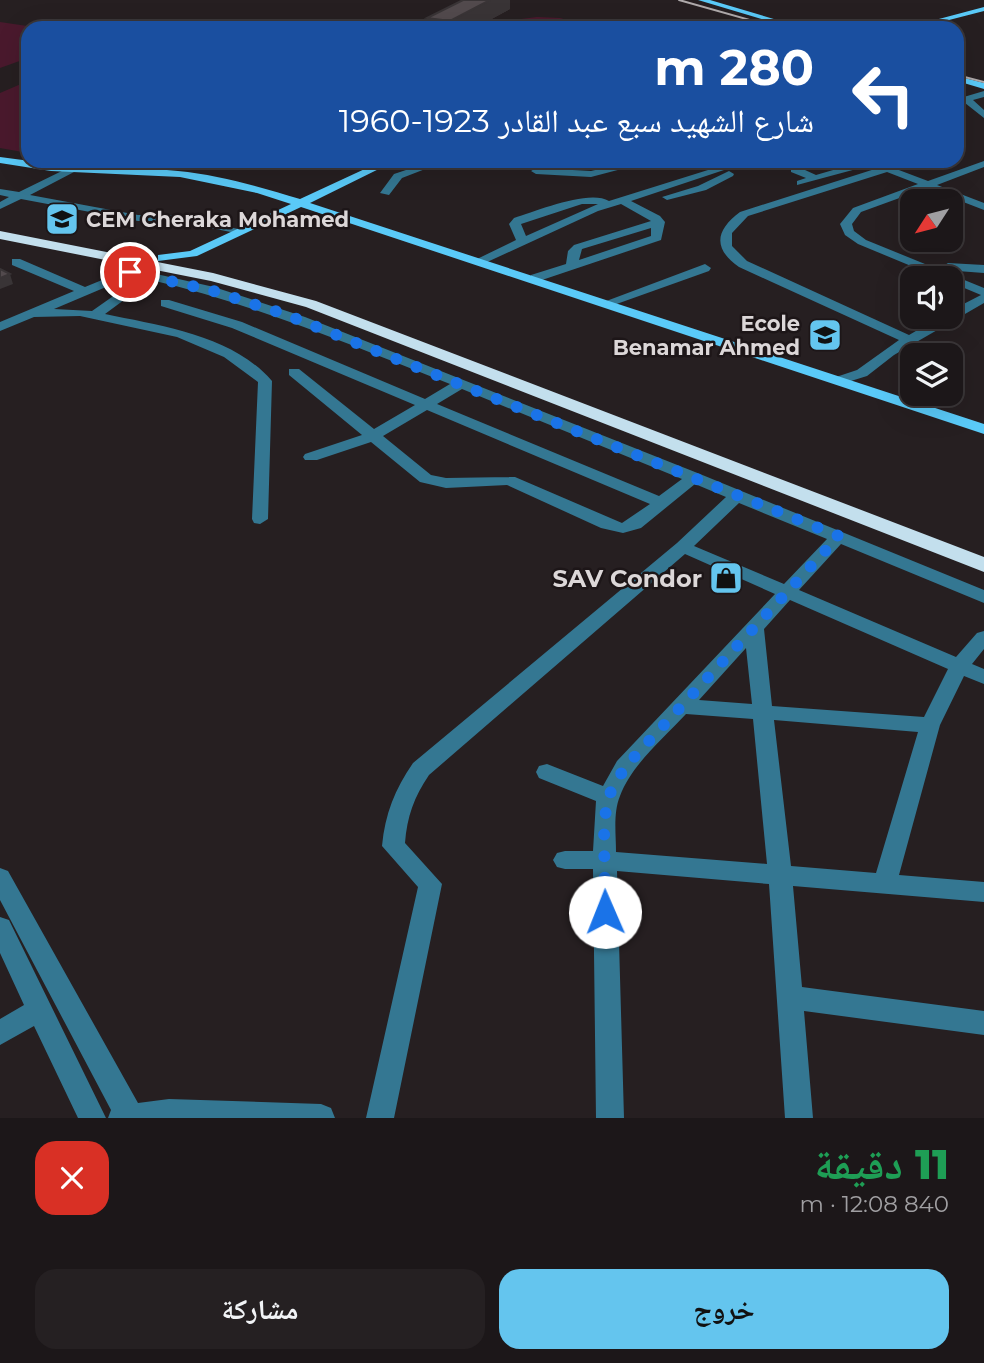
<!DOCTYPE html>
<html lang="ar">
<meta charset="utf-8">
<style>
:root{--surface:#1c1719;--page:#252022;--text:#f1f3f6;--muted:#a09fa2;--line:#3a3638;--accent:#64c5ee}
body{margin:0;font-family:Montserrat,"Noto Naskh Arabic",sans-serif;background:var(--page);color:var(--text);direction:rtl;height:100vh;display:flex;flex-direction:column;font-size:26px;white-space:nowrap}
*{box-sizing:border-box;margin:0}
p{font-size:23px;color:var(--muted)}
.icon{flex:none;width:38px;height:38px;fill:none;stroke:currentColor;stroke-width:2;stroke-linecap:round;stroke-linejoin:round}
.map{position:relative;height:1118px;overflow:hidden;direction:ltr}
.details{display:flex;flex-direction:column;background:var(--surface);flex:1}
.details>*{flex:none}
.hud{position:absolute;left:21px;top:21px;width:943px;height:147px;border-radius:21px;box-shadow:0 7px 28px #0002,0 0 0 2px var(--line);direction:rtl;background:#1a4fa0;color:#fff;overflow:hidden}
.needle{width:46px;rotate:234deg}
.buttons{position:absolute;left:900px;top:189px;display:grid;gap:14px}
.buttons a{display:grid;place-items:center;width:63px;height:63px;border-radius:14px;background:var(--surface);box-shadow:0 7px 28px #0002,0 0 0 2px var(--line);font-size:35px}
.pin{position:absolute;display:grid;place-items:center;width:60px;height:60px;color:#fff;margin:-30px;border:4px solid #fff;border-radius:50%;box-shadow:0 2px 7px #0007}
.me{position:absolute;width:77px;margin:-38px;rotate:359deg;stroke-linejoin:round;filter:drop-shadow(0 0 5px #0008)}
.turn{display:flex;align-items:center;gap:24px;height:147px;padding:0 35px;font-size:32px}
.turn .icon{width:91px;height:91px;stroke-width:2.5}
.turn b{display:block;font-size:49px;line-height:60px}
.round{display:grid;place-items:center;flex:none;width:74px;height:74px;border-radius:21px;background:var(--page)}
.headline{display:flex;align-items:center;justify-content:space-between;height:119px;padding:0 35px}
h1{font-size:42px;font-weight:800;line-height:52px;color:#1e9e55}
.cta{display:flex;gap:14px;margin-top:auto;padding:14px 35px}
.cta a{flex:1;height:80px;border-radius:21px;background:var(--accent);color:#111;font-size:28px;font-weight:800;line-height:80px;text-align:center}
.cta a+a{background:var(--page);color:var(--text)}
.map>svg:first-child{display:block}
</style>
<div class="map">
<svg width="984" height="1118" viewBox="0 0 984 1118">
<rect width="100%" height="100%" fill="#261f21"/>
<path fill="#4a192d" d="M537,17L560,18L585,25L581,28H500L513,20Z
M0,22L41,28H28V58L0,68Z
M28,81V153L0,148V93Z"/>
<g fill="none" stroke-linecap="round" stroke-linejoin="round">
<path fill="#347792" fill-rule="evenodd" d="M984,91V97L973,100L984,110V118L965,103L957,105V99Z
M634,161H652L591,177L536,174L531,171L536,168L591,171Z
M689,161C699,161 707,166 717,166C725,167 740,161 751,161L631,201L660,216L665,222L661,240L539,281H531V275L566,264L568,251L574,245L651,221L621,204L598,211L485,263L475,260L516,240L509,224L514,218C537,211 589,189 609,201L708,170ZM582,204H598L526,236L521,224ZM651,228V236L579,260L582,249Z
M815,161H834L850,165L875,161L928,181L984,161V167L937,185L984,203V210L927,188L861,212L852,224L854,231L866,240L984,288V303L894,355L867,376L838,385L831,381L833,378L857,370L899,340L739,267C712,248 716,230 740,212L878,168L875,164L797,185V181L806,178L791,172V168ZM822,165L840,168L816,175L805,170ZM887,172L918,184L853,208L840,224L845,235L858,244L940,278H950V282L981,295L950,311V317H940L909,335L747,261L732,246V233L748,216Z
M424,164L433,166L402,178L389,195L380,193L394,174Z
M70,167L75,170L74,172L30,195L138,215H175L247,231L241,234L175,221H138L21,199L0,209V202L9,197L0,195V189L19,192Z
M729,171L734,174L733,176L706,190L667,200L662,197L698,186Z
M12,259H20L85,287L141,264L147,268L143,271L214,287L305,317L700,474L984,590V603L841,544L799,590L956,657L977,633L984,631V649L972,664L984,669V684L964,676L940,725L899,875L984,882V902L793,886L802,987L984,1011V1035L804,1011L813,1118H785L769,884L617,871L624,1118H596L593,869H565L557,867L553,860L557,853L565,851H593L596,801L539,778L536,772L539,766L547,764L603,786L617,761L775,594L685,554L429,775C414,797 407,817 405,843L442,884L394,1118H366L418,887L382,846C385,814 395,789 413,763L677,543L726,497L695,484L641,528L623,533L601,528L507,485L446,488L420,482L371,442L317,460H305L303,457L305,454L362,435L289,375V369H299L374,429L415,405L232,328L161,306V300H169L242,322L425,399L450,384C351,345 254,304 151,280L105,314C162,326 232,335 272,381L268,519L260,524L254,523L252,519L258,382L224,357L177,337L80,316L34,317L0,331V322L74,291L12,265ZM132,276L139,278L92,311L54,309ZM462,389L682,479L659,496L437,404ZM427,410L650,504L622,523L515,477L446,478L431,475L383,436ZM739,503L827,539L784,584L694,546ZM790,600L948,669L924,717L772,706L764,629ZM746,648L752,704L699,700ZM686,714L753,719L767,864L616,852C616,834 613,813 620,796C632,764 664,738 686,714ZM774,720L918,732L876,873L791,866Z
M948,263L984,265V273L944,270L942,267Z
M705,264L711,268L709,271L611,306L607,307L601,303Z
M0,868L8,871L138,1103L169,1099L321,1104L331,1108L335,1118H108L111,1110L0,900Z
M0,917L9,920L106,1118H78L34,1026L0,1045V1019L24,1005L0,953Z"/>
<path fill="#5acaf8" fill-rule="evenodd" d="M698,0H710L804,28H792Z
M984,7V11L918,28H905Z
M957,76L984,83V89L957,81Z
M0,157C61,166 118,165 178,171C219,175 261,187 300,199L382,161H395L310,203L984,424V434L301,207L197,256L158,261V255L190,251L291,204L257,193L180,177L51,171L0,163Z"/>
<path fill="#c3dfed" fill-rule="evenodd" d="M0,231L213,273L316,301L984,557V572L306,307L211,281L0,239Z"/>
<path stroke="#afaaab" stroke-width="2" d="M679,0L778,28
M957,75L984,82"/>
</g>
<path fill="#474042" d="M510,9L475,28H428L427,18Z"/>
<path fill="#393436" d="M490,0H510V9L475,28H450V21Z
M10,274L13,284L0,289V278Z"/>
<path fill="#524a4d" stroke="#393436" stroke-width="2" d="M463,0H490L450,21L427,18Z
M0,269L10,274L0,278Z"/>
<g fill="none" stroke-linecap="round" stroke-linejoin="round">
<path stroke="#1a73e8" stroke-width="12" stroke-dasharray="0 21.6" d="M130,272L210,290L284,314L839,536L625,767L608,797L604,824L605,912"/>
</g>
<defs>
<symbol id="school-square" viewBox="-11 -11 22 22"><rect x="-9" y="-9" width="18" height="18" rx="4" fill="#64c5ee" stroke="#1d1618"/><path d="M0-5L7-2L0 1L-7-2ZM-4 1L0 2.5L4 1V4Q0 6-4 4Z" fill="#111"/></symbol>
<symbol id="shop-square" viewBox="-11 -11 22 22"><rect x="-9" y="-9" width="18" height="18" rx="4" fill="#64c5ee" stroke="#1d1618"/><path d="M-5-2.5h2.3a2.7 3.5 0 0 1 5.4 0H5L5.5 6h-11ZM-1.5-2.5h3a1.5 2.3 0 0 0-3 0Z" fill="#111"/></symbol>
</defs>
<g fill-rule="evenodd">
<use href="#school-square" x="43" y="200" width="38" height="38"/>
<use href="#school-square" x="806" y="316" width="38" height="38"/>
<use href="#shop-square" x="707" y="559" width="38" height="38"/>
</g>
<g text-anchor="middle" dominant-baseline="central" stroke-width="5" stroke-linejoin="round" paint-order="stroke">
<g font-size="21" font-weight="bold" fill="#dcd7d8" stroke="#1d1618" text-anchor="start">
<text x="86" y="219">CEM Cheraka Mohamed</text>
<text x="800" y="323" text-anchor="end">Ecole<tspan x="800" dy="24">Benamar Ahmed</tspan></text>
</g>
<g font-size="24" font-weight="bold" fill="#dcd7d8" stroke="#1d1618" text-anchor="end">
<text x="702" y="578">SAV Condor</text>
</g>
</g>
</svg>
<div class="buttons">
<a><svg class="needle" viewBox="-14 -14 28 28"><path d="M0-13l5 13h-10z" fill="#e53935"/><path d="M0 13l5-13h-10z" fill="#a09fa2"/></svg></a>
<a><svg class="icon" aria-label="sound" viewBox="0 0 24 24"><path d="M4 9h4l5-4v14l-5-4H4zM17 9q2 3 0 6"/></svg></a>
<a><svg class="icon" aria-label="layers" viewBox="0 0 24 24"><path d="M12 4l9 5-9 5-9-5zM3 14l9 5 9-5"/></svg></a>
</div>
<div class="pin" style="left:130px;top:272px;background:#d93025"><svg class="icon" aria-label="arrive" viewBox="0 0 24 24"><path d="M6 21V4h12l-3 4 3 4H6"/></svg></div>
<svg class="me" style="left:605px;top:912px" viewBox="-20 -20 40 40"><circle r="19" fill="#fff"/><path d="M0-13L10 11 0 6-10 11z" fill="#1a73e8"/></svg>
<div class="hud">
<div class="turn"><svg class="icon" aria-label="left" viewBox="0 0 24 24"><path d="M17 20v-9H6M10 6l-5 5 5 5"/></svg><div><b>280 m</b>شارع الشهيد سبع عبد القادر 1923-1960</div></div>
</div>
</div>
<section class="details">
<div class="headline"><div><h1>11 دقيقة</h1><p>840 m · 12:08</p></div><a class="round" style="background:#d93025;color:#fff"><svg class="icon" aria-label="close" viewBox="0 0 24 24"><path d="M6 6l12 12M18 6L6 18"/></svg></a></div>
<div class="cta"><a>خروج</a><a>مشاركة</a></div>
</section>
